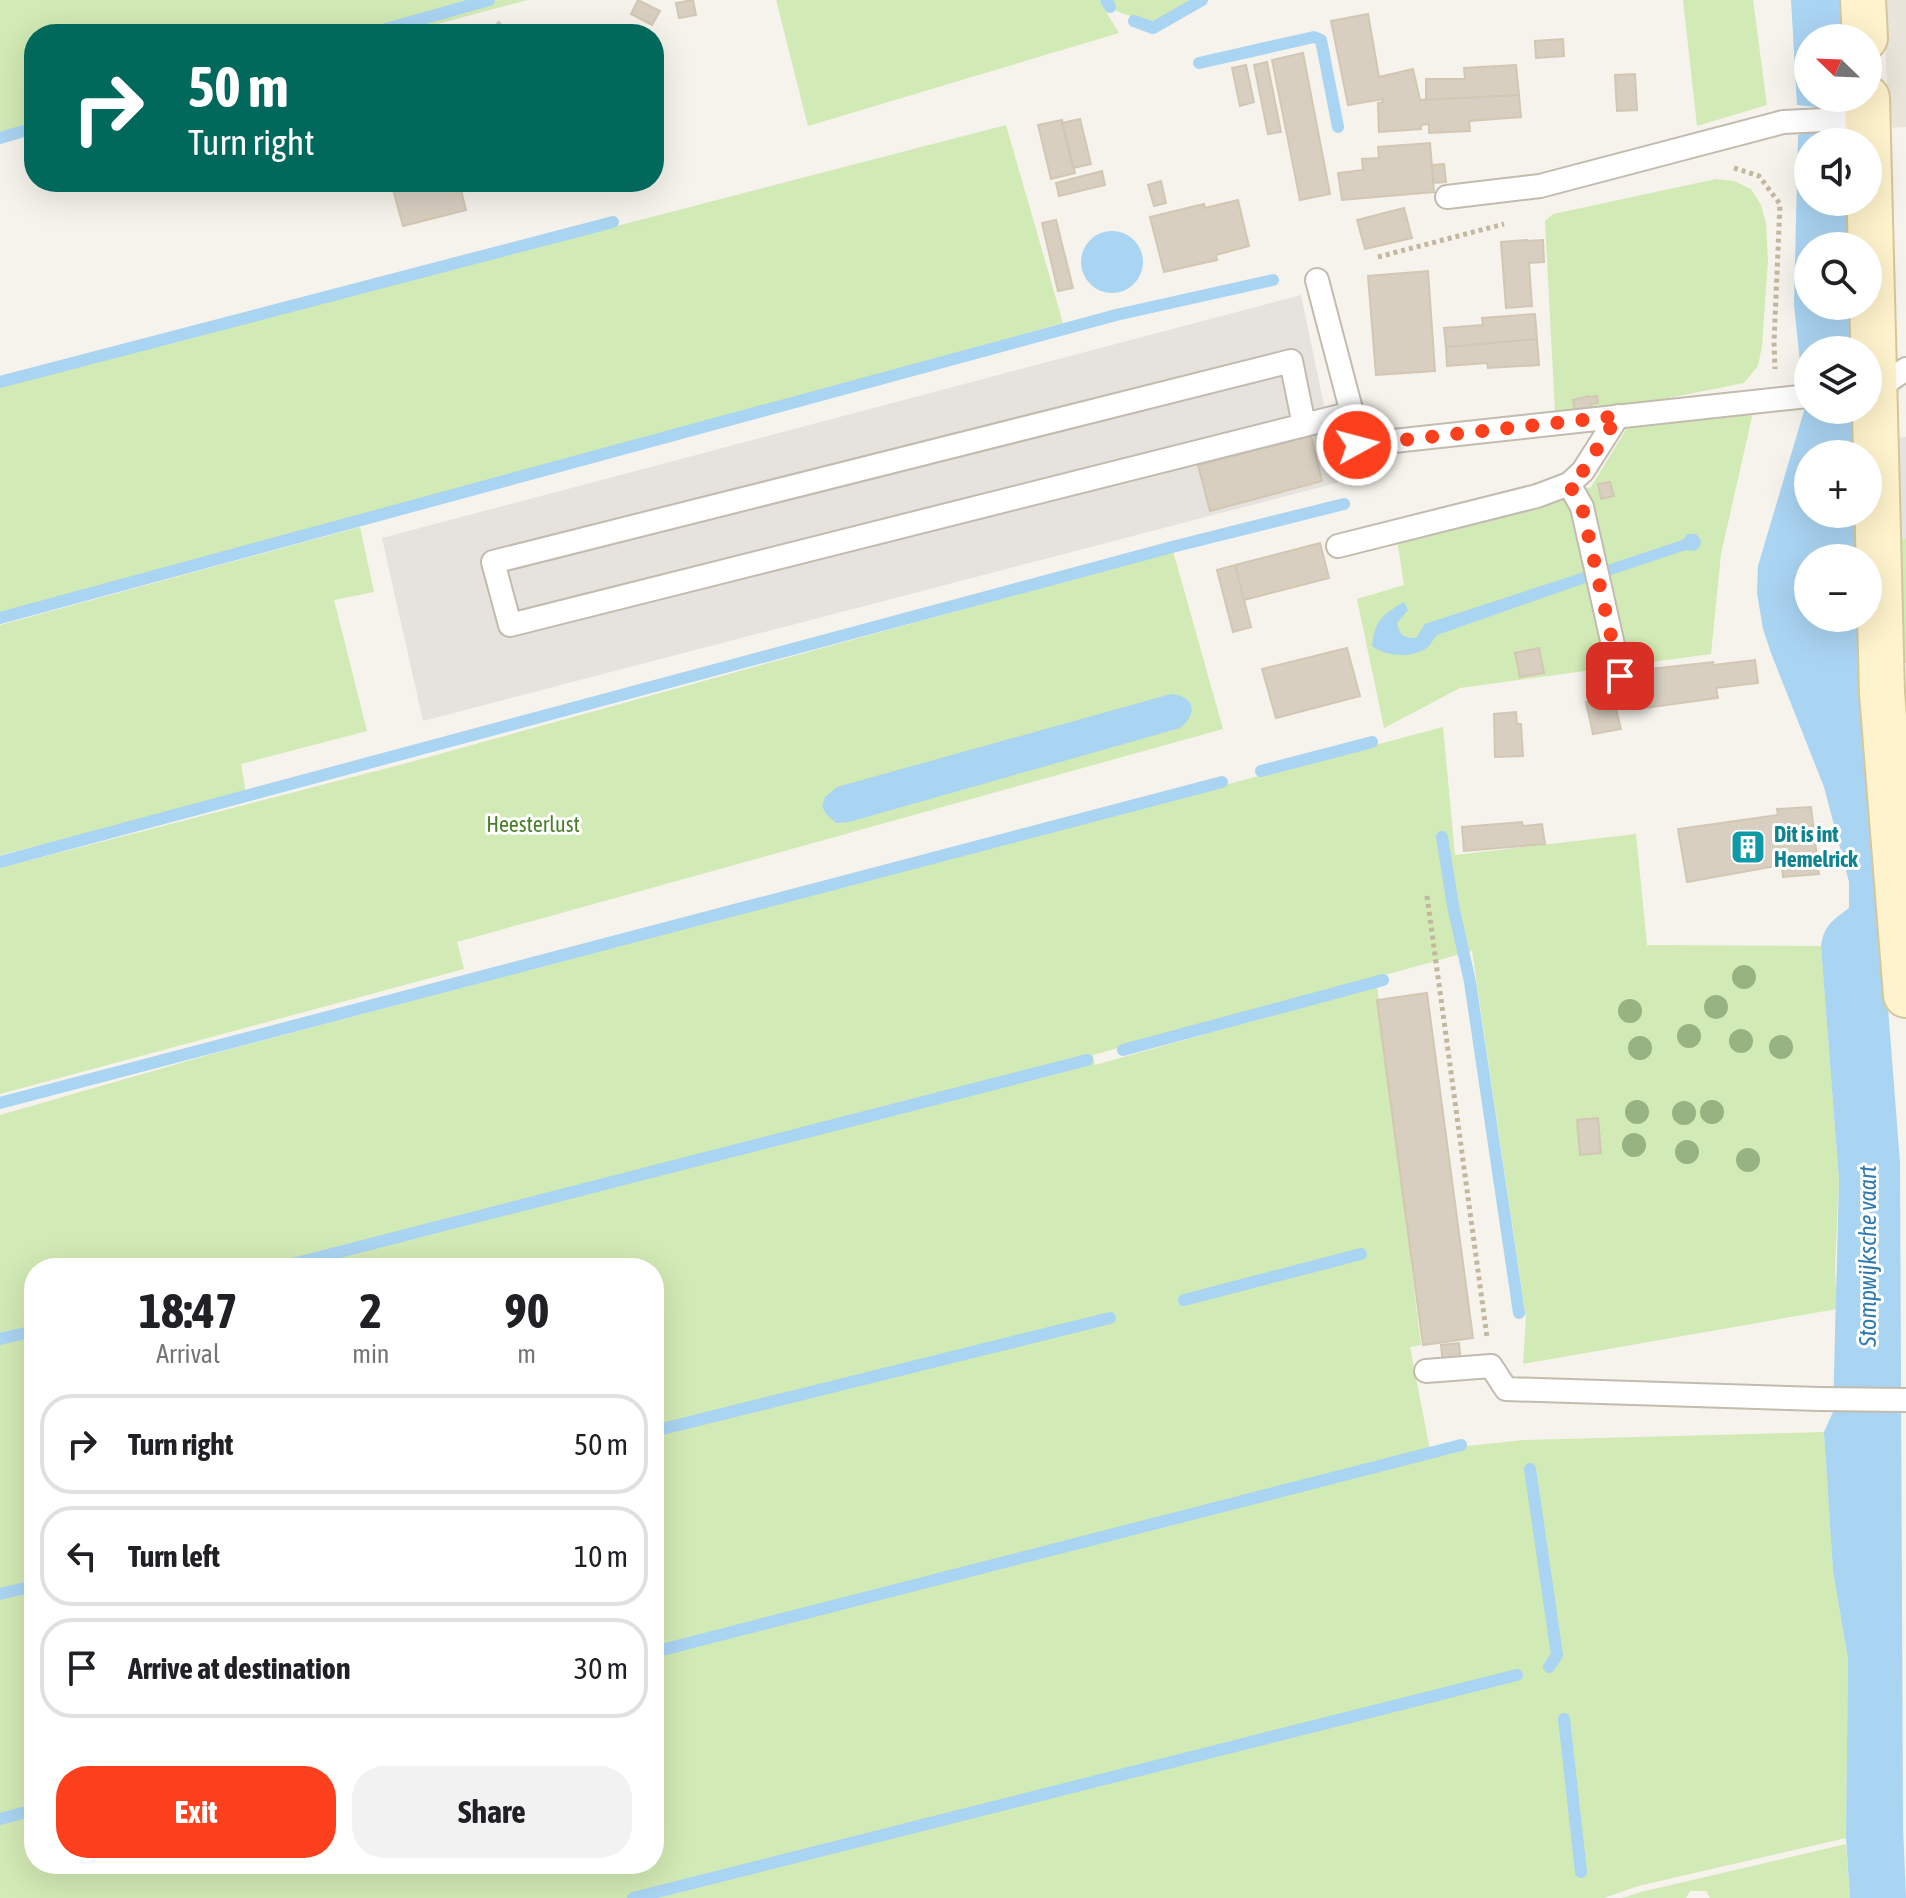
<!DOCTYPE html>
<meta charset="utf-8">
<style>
:root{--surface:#fff;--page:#f2f2f2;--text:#202124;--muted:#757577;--line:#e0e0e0;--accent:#fc3f1d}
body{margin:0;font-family:"Asap Condensed",sans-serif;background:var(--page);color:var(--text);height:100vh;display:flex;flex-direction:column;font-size:30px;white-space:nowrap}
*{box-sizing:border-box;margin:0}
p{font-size:26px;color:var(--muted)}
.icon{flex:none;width:44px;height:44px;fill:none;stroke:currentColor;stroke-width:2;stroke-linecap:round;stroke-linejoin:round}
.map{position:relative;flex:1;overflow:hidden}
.drawer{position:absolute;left:24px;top:1258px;width:640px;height:616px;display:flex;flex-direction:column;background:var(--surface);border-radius:32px;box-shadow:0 8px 32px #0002}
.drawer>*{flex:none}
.guide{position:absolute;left:24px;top:24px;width:640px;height:168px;border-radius:32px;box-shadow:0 8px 32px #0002;background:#00695c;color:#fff;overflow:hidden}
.needle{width:52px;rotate:293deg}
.tools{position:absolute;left:1794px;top:24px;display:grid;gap:16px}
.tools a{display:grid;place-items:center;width:88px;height:88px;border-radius:50%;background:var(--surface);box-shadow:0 8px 32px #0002;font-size:40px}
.pin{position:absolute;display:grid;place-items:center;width:68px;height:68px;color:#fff;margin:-34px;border-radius:16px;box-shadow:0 4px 12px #0006}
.me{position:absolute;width:88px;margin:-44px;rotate:83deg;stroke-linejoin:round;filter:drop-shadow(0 0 6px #0008)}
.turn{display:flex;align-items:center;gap:28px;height:168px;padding:0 32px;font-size:36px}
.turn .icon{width:104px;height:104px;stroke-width:2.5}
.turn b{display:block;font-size:56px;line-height:68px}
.eta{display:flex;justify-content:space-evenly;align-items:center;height:136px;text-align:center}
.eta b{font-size:48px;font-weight:700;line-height:56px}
.cta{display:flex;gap:16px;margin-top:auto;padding:16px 32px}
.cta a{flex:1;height:92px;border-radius:32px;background:var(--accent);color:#fff;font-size:32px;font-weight:700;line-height:92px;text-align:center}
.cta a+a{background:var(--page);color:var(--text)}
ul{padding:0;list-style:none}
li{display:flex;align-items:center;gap:24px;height:100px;margin:0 16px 12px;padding:0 16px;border:4px solid var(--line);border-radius:32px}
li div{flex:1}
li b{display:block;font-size:30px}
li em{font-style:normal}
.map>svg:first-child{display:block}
</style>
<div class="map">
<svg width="1906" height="1898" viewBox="0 0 1906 1898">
<rect width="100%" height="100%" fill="#f6f3ec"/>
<path fill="#eae5da" d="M1883,0H1906V127L1889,128Z"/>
<path fill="#e6e2dd" d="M1301,295L1340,482L423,721L382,538Z"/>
<path fill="#d2eab5" d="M0,0H528L399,34H34V134L0,144Z
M776,0H1099L1119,33L808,126Z
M1109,0H1194L1151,23L1116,11Z
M1683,0H1753L1767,105L1697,126Z
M1006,125L1063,323L360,519L0,614V386Z
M1716,179L1734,181L1751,189L1761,205L1766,223L1768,260L1762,346L1758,366L1744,383L1583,415L1555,413L1545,221L1553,214Z
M1754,408L1721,554L1711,654L1460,688L1384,728L1357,599L1404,585L1397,540L1591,487L1630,423Z
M360,527L374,592L334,600L367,731L241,764L246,793L0,855V625Z
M1898,539H1906V663H1903Z
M1173,551L1223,729L457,942L464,969L0,1094V868L407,763Z
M1443,727L1455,855L1636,834L1647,945L1821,946L1839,1180L1835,1269L1837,1309L1523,1364L1526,1318L1472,951L1093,1055L1095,1065L1377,986L1421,1345L1410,1347L1430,1450L654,1647V1268H34V1864H654V1649L1467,1446L1524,1440L1824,1432L1833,1571L1848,1659L1846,1838L1638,1886L1604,1898H0V1115L212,1054Z
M1846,1844L1850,1898H1710L1706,1891H1690L1686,1898H1622L1641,1892Z"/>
<path fill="#e5e3e0" d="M1906,437V539H1898L1892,438Z"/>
<path fill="#a9d4f2" d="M1791,0H1846L1847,38H1808V98H1851L1852,142H1808V202H1853V246H1808V306H1852L1854,350H1808V410H1858L1859,454H1808V514H1861L1862,558H1808V618H1863L1878,878L1900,1163L1903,1827L1906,1898H1850L1846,1838L1848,1659L1833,1571L1824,1432L1833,1412L1839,1180L1821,946C1824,925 1833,920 1849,908V882L1824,787L1771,653L1763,629L1757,593L1758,566L1804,411L1807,386L1802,381L1794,305L1798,135L1814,132V107L1797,105Z
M1081 262a31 31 0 1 1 62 0a31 31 0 1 1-62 0Z
M1688,534H1696L1701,540L1700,546L1695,551L1686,550L1608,576L1607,565L1682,540Z
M1584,572L1588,582L1437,635C1434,638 1432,642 1429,646C1414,659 1386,657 1372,646C1375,620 1382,615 1404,602L1408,610L1397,623C1399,635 1404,638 1416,638L1425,624Z
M1171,694C1195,696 1198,714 1180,728L849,822L836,823L826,814L822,806L825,797L837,787Z"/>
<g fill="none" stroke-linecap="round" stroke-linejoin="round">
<path stroke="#a9d4f2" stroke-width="12" d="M1106,0L1110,7
M1134,21L1153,28L1202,0
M368,34L489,0
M1199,63L1314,37L1321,40L1338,127
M0,138L34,128
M0,382L613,222
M0,618L1116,315L1273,280
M1261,771L1372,742
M1442,837L1453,906L1470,982L1519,1313
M0,862L1172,547L1344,504
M1123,1050L1383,980
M0,1103L1222,782
M277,1268L1087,1060
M1184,1300L1361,1254
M0,1339L34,1331
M654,1431L1110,1318
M1530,1469L1557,1655L1549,1667
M0,1594L34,1586
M654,1652L1461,1445
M1564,1719L1581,1872
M0,1819L34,1810
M633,1898L1517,1675"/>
</g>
<path fill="#d8cfc1" stroke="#d3c7b4" stroke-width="2" d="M638,0L660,11L652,25L631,14Z
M693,0L696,15L679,18L676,3Z
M1368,14L1379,77L1413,69L1420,100L1519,95L1521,117L1469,121L1470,131L1429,133V124L1421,125V129L1379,132L1378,103L1383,102V99L1348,105L1331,21Z
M499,22L509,34H486Z
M1563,39L1564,56L1536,58L1535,41Z
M1303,53L1330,194L1300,200L1272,60Z
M1267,62L1281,132L1268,134L1254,65Z
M1246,65L1254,102L1240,106L1232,68Z
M1516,65L1519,95L1426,100V79H1465L1464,68Z
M1635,74L1637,110L1617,111L1615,75Z
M1080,119L1091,164L1073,168L1062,123Z
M1062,120L1075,173L1051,179L1038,125Z
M1430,143L1434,192L1342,200L1338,173L1363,170L1362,159L1379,158L1378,147Z
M1444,164L1446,182L1433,183L1432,165Z
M1102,171L1105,185L1059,196L1056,183Z
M1161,181L1166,203L1154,206L1148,185Z
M391,182H459L466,210L403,226Z
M1238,200L1249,246L1216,255L1217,260L1164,272L1150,217L1204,204L1205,208Z
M1404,208L1412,238L1365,249L1357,220Z
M1056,220L1073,288L1058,291L1042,223Z
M1527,240V241L1543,240L1544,262L1529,263L1532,306L1506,308L1501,242Z
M1428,271L1435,371L1376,375L1368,276Z
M1535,314L1537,339L1446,347L1444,328L1483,325L1482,318Z
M1537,339L1539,365L1488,368L1487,363L1447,366L1446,347Z
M1589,396L1590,397L1597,396L1598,403L1591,404L1593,408L1575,412L1573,400Z
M1311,436L1322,481L1210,511L1198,465Z
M1610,482L1614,496L1601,499L1598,484Z
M1320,543L1329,578L1244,600L1235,565Z
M1235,565L1251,627L1233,632L1217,570Z
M1347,648L1360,696L1276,718L1262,669Z
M1539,648L1544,673L1520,677L1515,653Z
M1755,660L1758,683L1716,688L1718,698L1638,709L1632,671L1713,662V665Z
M1613,697L1621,729L1593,734L1586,702Z
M1516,712L1517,724H1521L1523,756L1495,757L1494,714Z
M1811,807L1819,874L1783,877L1782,865L1687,882L1678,829L1778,815L1777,809Z
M1522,822L1523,826L1542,824L1545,844L1464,851L1462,827Z
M1427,993L1473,1338L1423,1345L1377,1000Z
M1598,1118L1601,1153L1580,1155L1577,1120Z
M1459,1343L1461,1363L1443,1365L1441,1345Z"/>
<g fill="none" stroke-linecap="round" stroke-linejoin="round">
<defs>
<path id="lane" d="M1447,197L1540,186L1783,122L1868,118
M1317,280L1352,413L1357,445L1808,396
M1874,391L1906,369
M1304,425L1291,361L493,562L510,625L1352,413
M1569,484L1582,507L1620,676
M1338,546L1537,496L1569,484L1583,471L1618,416
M1426,1371L1491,1366L1506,1389L1821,1399L1906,1400"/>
<path id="secondary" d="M1863,0L1865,38
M1867,98L1882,693L1906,995"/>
</defs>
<use href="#lane" stroke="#c2bbae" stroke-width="26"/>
<use href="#secondary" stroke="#d6c79b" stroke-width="48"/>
<path stroke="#c4b79f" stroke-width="5" stroke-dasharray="4 4" stroke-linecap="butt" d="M1734,168L1759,176L1780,204L1774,342L1775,369
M1378,257L1504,224
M1427,896L1487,1337"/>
<use href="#lane" stroke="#fff" stroke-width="22"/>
<use href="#secondary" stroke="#fff3cd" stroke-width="44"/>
</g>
<g fill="#97b381">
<circle cx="1744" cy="977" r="12"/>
<circle cx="1716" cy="1007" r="12"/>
<circle cx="1630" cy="1011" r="12"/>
<circle cx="1689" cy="1036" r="12"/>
<circle cx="1741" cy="1041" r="12"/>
<circle cx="1781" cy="1047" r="12"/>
<circle cx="1640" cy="1048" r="12"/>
<circle cx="1637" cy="1112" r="12"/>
<circle cx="1712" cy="1112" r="12"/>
<circle cx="1684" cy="1113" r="12"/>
<circle cx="1634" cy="1145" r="12"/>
<circle cx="1687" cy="1152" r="12"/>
<circle cx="1748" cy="1160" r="12"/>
</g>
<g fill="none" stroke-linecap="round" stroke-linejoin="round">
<path stroke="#fc3f1d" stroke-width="14" stroke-dasharray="0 25.2" d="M1357,445L1618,416L1583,471L1569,484L1582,507L1620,676"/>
</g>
<defs>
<symbol id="building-square" viewBox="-11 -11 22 22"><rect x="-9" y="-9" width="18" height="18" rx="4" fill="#0f9aa8" stroke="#fff"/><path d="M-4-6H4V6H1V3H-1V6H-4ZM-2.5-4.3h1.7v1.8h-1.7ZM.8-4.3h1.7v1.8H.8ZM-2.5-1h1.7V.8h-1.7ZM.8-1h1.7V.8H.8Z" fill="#fff"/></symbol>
</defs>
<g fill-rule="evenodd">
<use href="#building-square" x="1728" y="827" width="40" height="40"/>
</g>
<g text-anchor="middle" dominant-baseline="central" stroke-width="6" stroke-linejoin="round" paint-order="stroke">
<g font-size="22" fill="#4a7f2a" stroke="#fff">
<text x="533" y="824">Heesterlust</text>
</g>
<g font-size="22" font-weight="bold" fill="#0d838f" stroke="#fff" text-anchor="start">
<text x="1774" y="834">Dit is int<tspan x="1774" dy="25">Hemelrick</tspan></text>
</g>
<g font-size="24" font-style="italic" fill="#2e7ab2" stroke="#fff">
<text transform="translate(1867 1256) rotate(-90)">Stompwijksche vaart</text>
</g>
</g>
</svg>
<div class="tools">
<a><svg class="needle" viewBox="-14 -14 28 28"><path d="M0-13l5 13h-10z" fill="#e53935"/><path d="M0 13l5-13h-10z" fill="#757577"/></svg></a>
<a><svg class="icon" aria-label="sound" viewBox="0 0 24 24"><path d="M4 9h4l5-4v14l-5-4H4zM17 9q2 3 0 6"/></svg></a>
<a><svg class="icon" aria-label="search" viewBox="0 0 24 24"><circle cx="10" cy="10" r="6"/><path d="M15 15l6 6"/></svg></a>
<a><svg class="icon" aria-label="layers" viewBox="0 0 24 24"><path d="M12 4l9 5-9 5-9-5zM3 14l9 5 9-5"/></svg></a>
<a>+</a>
<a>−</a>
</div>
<div class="pin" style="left:1620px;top:676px;background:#d93025"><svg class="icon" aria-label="arrive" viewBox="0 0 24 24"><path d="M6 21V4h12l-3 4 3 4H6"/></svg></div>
<svg class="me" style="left:1357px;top:445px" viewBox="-20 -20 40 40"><circle r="17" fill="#fc3f1d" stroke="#fff" stroke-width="3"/><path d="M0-11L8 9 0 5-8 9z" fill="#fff"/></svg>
<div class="guide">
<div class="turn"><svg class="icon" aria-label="right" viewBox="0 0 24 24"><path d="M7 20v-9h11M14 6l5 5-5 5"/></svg><div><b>50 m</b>Turn right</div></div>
</div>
<section class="drawer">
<div class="eta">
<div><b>18:47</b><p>Arrival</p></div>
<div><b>2</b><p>min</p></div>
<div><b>90</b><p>m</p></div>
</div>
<ul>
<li><svg class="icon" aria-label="right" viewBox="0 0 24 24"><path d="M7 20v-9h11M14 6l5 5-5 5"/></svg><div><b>Turn right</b></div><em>50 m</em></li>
<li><svg class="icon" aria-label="left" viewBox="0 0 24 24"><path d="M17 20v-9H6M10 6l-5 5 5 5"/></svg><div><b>Turn left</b></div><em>10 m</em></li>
<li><svg class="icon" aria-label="arrive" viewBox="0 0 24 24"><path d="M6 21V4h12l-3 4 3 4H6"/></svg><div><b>Arrive at destination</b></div><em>30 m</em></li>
</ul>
<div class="cta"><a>Exit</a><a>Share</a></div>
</section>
</div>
